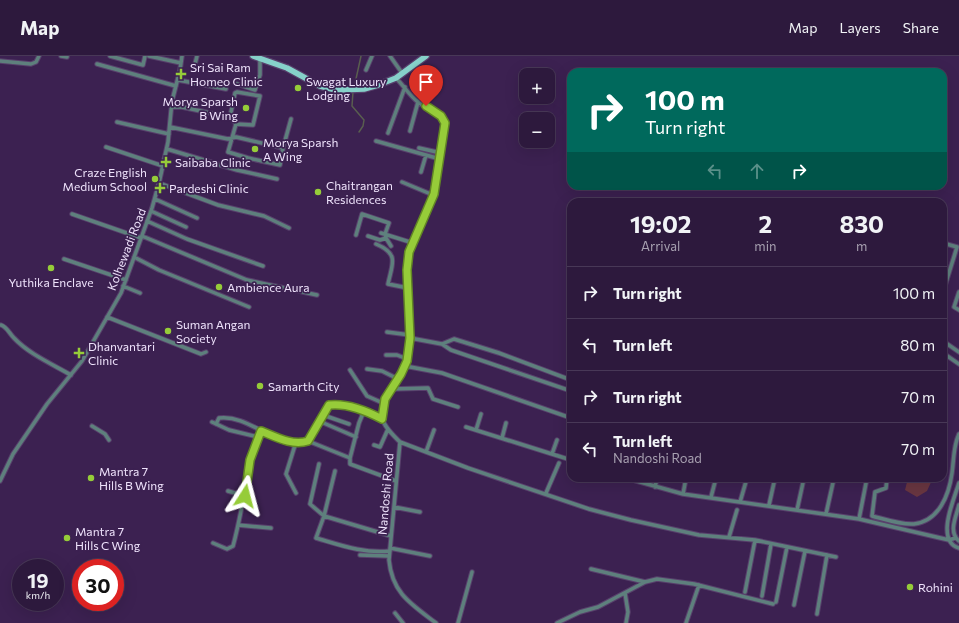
<!DOCTYPE html>
<meta charset="utf-8">
<style>
:root{--surface:#2d193d;--page:#392648;--text:#f1f3f6;--muted:#a7a0b0;--line:#483857}
body{margin:0;font-family:Commissioner,sans-serif;background:var(--page);color:var(--text);height:100vh;display:flex;flex-direction:column;font-size:15px;white-space:nowrap}
*{box-sizing:border-box;margin:0}
p{font-size:13px;color:var(--muted)}
.icon{flex:none;width:22px;height:22px;fill:none;stroke:currentColor;stroke-width:2;stroke-linecap:round;stroke-linejoin:round}
.map{position:relative;flex:1;overflow:hidden}
.side{position:absolute;left:567px;top:142px;width:380px;height:284px;display:flex;flex-direction:column;background:var(--surface);border-radius:12px;box-shadow:0 4px 16px #0002,0 0 0 1px var(--line)}
.side>*{flex:none}
.top-card{position:absolute;left:567px;top:12px;width:380px;height:122px;border-radius:12px;box-shadow:0 4px 16px #0002,0 0 0 1px var(--line);background:#00695c;color:#fff;overflow:hidden}
.buttons{position:absolute;left:519px;top:12px;display:grid;gap:8px}
.buttons a{display:grid;place-items:center;width:36px;height:36px;border-radius:8px;background:var(--surface);box-shadow:0 4px 16px #0002,0 0 0 1px var(--line);font-size:20px}
.speed{position:absolute;left:12px;top:503px;display:flex;gap:8px;font-size:20px;font-weight:700;text-align:center}
.speed>*{display:grid;place-content:center;width:52px;height:52px;border-radius:50%;background:var(--surface);box-shadow:0 4px 16px #0002,0 0 0 1px var(--line);line-height:1}
.speed small{font-size:10px;font-weight:400}
.speed .limit{border:6px solid #d22;background:#fff;color:#111}
.pin{position:absolute;display:grid;place-items:center;width:34px;height:34px;color:#fff;margin:-41px -17px;border-radius:50% 50% 50% 0;rotate:-45deg;box-shadow:0 0 4px #0007}
.pin .icon{rotate:45deg}
.me{position:absolute;width:44px;margin:-22px;rotate:9deg;stroke-linejoin:round;filter:drop-shadow(0 0 3px #0008)}
.turn{display:flex;align-items:center;gap:14px;height:84px;padding:0 12px;font-size:18px}
.turn .icon{width:52px;height:52px;stroke-width:2.5}
.turn b{display:block;font-size:28px;line-height:34px}
.lanes{display:flex;align-items:center;height:38px;padding:0 12px;background:#0003;justify-content:center;gap:20px;direction:ltr}
.lanes .off{opacity:.35}
.eta{display:flex;justify-content:space-evenly;align-items:center;height:68px;text-align:center}
.eta b{font-size:24px;font-weight:700;line-height:28px}
ul{padding:0;list-style:none}
li{display:flex;align-items:center;gap:12px;height:52px;padding:0 12px;border-top:1px solid var(--line)}
li div{flex:1}
li b{display:block;font-size:15px}
li em{font-style:normal}
header{display:flex;align-items:center;gap:24px;box-sizing:border-box;height:56px;padding:0 20px;background:var(--surface);border-bottom:1px solid var(--line)}
header strong{font-size:19px}
nav{display:flex;gap:22px;margin-inline-start:auto;font-size:14px}
.map>svg:first-child{display:block}
</style>
<header>
<strong>Map</strong>
<nav><a>Map</a><a>Layers</a><a>Share</a></nav>
</header>
<div class="map">
<svg width="959" height="567" viewBox="0 0 959 567">
<rect width="100%" height="100%" fill="#3c2151"/>
<path fill="#693641" d="M908,422H931L932,424L927,435L917,441L905,434Z"/>
<g fill="none" stroke-linecap="round" stroke-linejoin="round">
<path stroke="#595e4f" stroke-width="1.5" d="M354,32L361,0
M353,36L352,50L364,64L363,70L359,76"/>
<defs>
<path id="minor" d="M61,0L67,1
M110,0L143,9L145,0
M149,0L181,7
M390,0L402,17
M0,5L31,8L36,6L39,0
M97,8L176,30
M194,12L197,0
M366,14L372,0
M396,22C403,29 410,40 418,46C428,54 438,54 445,67C442,90 441,116 433,139C427,158 413,177 409,198C402,233 415,269 407,304C402,325 382,338 382,361C383,370 394,380 400,386L389,504C392,537 411,548 436,567
M178,24L226,33
M237,28L255,34L260,19V2
M172,51H182L224,60
M117,66L169,78
M170,71L228,83L236,81L283,92L280,109L248,102L228,96L236,68L230,61L235,37L237,36L260,40L253,69L236,68
M410,75L418,46
M388,77L405,31
M376,85L440,103
M106,91L163,110
M283,92L291,63
M419,92L441,97
M167,93L237,114L277,123
M421,116L426,99
M402,126L433,139
M159,127L218,149L264,160L289,172
M155,143L197,162
M151,155L186,171
M72,158L141,182
M147,165L187,183L263,210
M381,177L413,187
M356,179L362,158L389,167L385,178L386,182
M142,180L247,224L317,239
M368,180L380,184L386,182L391,190
M943,187L957,191
M376,188C400,198 392,208 388,228L408,232
M134,201L159,214L249,251
M64,203L126,224
M123,230L140,237
M943,236L957,191
M959,236L954,251L959,254
M107,261L201,298L206,296
M1,269C7,271 9,277 14,282C29,298 52,308 71,319
M387,276L410,279
M410,282L442,288L454,283L499,297L571,324
M943,285L959,296
M442,288L451,294L571,335
M943,297L959,308
M386,299H397L407,303
M405,310L442,317L571,362
M367,313L382,315L398,323
M350,314L367,340L385,348
M392,333L428,332L433,343L458,351
M323,359L349,368
M319,365L356,381
M212,366L229,374L258,381L261,375
M216,368L219,362C251,358 276,395 308,385L350,402V408L396,425
M92,370L105,378L109,384
M466,371L571,404
M476,374L481,358
M502,382L506,367
M308,385L329,349C346,347 367,355 382,363
M296,386L286,418L296,437
M400,386L468,412L589,453L631,464L699,479L755,484L836,501
M374,389L380,391L388,373
M426,396L434,374
M552,398L557,384
M350,402L359,367L364,355
M319,408L310,448L324,460L391,480
M335,415L324,460L316,482C340,489 364,498 390,495
M626,422L683,438L859,463L949,484L955,482
M887,422L886,432L875,436L872,460C884,463 901,469 914,468C939,465 949,439 952,417C954,403 953,391 959,378
M0,425L13,398L47,348L82,305L121,237L152,152L159,127L168,86L172,45L180,14L182,0
M959,427C954,443 935,485 959,492
M655,431L657,422
M228,435L245,440
M546,437L559,407
M683,438L686,422
M711,441L716,422
M740,446L747,422
M769,449L775,422
M959,449C956,461 948,476 959,485
M394,451L420,456
M797,454L804,422
M826,458L834,422
M859,463L867,422
M238,469L271,472
M729,481L737,454
M213,487L227,493L233,490C243,454 246,417 258,381
M390,492L430,500
M360,499L389,500
M591,513L645,526
M745,536L755,484
M625,537L628,556L626,567
M762,540L771,488
M776,546L787,491
M794,549L805,495
M395,557L403,567
M817,558L827,499
M458,567L472,516
M557,567L580,556L598,551L645,526L657,523L694,528L773,548
M686,567L699,529"/>
<path id="primary" d="M253,0L287,12L320,30L336,34L364,33L378,29L396,22L426,0"/>
</defs>
<use href="#minor" stroke="#58406c" stroke-width="5.5"/>
<use href="#primary" stroke="#58406c" stroke-width="8"/>
<use href="#minor" stroke="#5e807d" stroke-width="3.5"/>
<use href="#primary" stroke="#86d1ca" stroke-width="5.5"/>
</g>
<g fill="none" stroke-linecap="round" stroke-linejoin="round">
<defs>
<path id="route" d="M245,440L250,404L261,375C276,381 292,390 308,385L329,349C346,347 367,355 382,363L385,343L401,318L407,305L410,282L407,214L409,196L434,138L445,67L441,60L426,50"/>
</defs>
<use href="#route" stroke="#628525" stroke-width="10"/>
<use href="#route" stroke="#96cc39" stroke-width="7"/>
</g>
<g fill="#96cc39" stroke="#3c2151" stroke-width="1.5">
<path d="M179 12h4v4h4v4h-4v4h-4v-4h-4v-4h4z"/>
<circle cx="298" cy="32" r="4"/>
<circle cx="246" cy="52" r="4"/>
<circle cx="255" cy="93" r="4"/>
<path d="M164 100h4v4h4v4h-4v4h-4v-4h-4v-4h4z"/>
<circle cx="155" cy="123" r="4"/>
<path d="M158 126h4v4h4v4h-4v4h-4v-4h-4v-4h4z"/>
<circle cx="318" cy="136" r="4"/>
<circle cx="51" cy="212" r="4"/>
<circle cx="219" cy="231" r="4"/>
<circle cx="168" cy="275" r="4"/>
<path d="M77 291h4v4h4v4h-4v4h-4v-4h-4v-4h4z"/>
<circle cx="260" cy="330" r="4"/>
<circle cx="91" cy="422" r="4"/>
<circle cx="67" cy="482" r="4"/>
<circle cx="910" cy="531" r="4"/>
</g>
<g text-anchor="middle" dominant-baseline="central" stroke-width="3.5" stroke-linejoin="round" paint-order="stroke">
<g font-size="12" fill="#eee2fb" stroke="#3c2151" text-anchor="start">
<text x="190" y="11">Sri Sai Ram<tspan x="190" dy="14">Homeo Clinic</tspan></text>
<text x="306" y="25">Swagat Luxury<tspan x="306" dy="14">Lodging</tspan></text>
<text x="238" y="45" text-anchor="end">Morya Sparsh<tspan x="238" dy="14">B Wing</tspan></text>
<text x="263" y="86">Morya Sparsh<tspan x="263" dy="14">A Wing</tspan></text>
<text x="175" y="106">Saibaba Clinic</text>
<text x="147" y="116" text-anchor="end">Craze English<tspan x="147" dy="14">Medium School</tspan></text>
<text x="326" y="129">Chaitrangan<tspan x="326" dy="14">Residences</tspan></text>
<text x="169" y="132">Pardeshi Clinic</text>
<text x="51" y="226" text-anchor="middle">Yuthika Enclave</text>
<text x="227" y="231">Ambience Aura</text>
<text x="176" y="268">Suman Angan<tspan x="176" dy="14">Society</tspan></text>
<text x="88" y="290">Dhanvantari<tspan x="88" dy="14">Clinic</tspan></text>
<text x="268" y="330">Samarth City</text>
<text x="99" y="415">Mantra 7<tspan x="99" dy="14">Hills B Wing</tspan></text>
<text x="75" y="475">Mantra 7<tspan x="75" dy="14">Hills C Wing</tspan></text>
<text x="918" y="531">Rohini</text>
</g>
<g font-size="12" fill="#eee2fb" stroke="#3c2151">
<text transform="translate(126 193) rotate(-69)">Kolhewadi Road</text>
<text transform="translate(385 438) rotate(-85)">Nandoshi Road</text>
</g>
</g>
</svg>
<div class="buttons">
<a>+</a>
<a>−</a>
</div>
<div class="speed"><div>19<small>km/h</small></div><div class="limit">30</div></div>
<div class="pin" style="left:426px;top:50px;background:#d93025"><svg class="icon" aria-label="arrive" viewBox="0 0 24 24"><path d="M6 21V4h12l-3 4 3 4H6"/></svg></div>
<svg class="me" style="left:245px;top:440px" viewBox="-20 -20 40 40"><path d="M0-17L14 15 0 8-14 15z" fill="#96cc39" stroke="#fff" stroke-width="4"/></svg>
<div class="top-card">
<div class="turn"><svg class="icon" aria-label="right" viewBox="0 0 24 24"><path d="M7 20v-9h11M14 6l5 5-5 5"/></svg><div><b>100 m</b>Turn right</div></div>
<div class="lanes"><svg class="icon off" aria-label="left" viewBox="0 0 24 24"><path d="M17 20v-9H6M10 6l-5 5 5 5"/></svg><svg class="icon off" aria-label="ahead" viewBox="0 0 24 24"><path d="M12 20V5M6 11l6-6 6 6"/></svg><svg class="icon" aria-label="right" viewBox="0 0 24 24"><path d="M7 20v-9h11M14 6l5 5-5 5"/></svg></div>
</div>
<section class="side">
<div class="eta">
<div><b>19:02</b><p>Arrival</p></div>
<div><b>2</b><p>min</p></div>
<div><b>830</b><p>m</p></div>
</div>
<ul>
<li><svg class="icon" aria-label="right" viewBox="0 0 24 24"><path d="M7 20v-9h11M14 6l5 5-5 5"/></svg><div><b>Turn right</b></div><em>100 m</em></li>
<li><svg class="icon" aria-label="left" viewBox="0 0 24 24"><path d="M17 20v-9H6M10 6l-5 5 5 5"/></svg><div><b>Turn left</b></div><em>80 m</em></li>
<li><svg class="icon" aria-label="right" viewBox="0 0 24 24"><path d="M7 20v-9h11M14 6l5 5-5 5"/></svg><div><b>Turn right</b></div><em>70 m</em></li>
<li><svg class="icon" aria-label="left" viewBox="0 0 24 24"><path d="M17 20v-9H6M10 6l-5 5 5 5"/></svg><div><b>Turn left</b><p>Nandoshi Road</p></div><em>70 m</em></li>
</ul>
</section>
</div>
